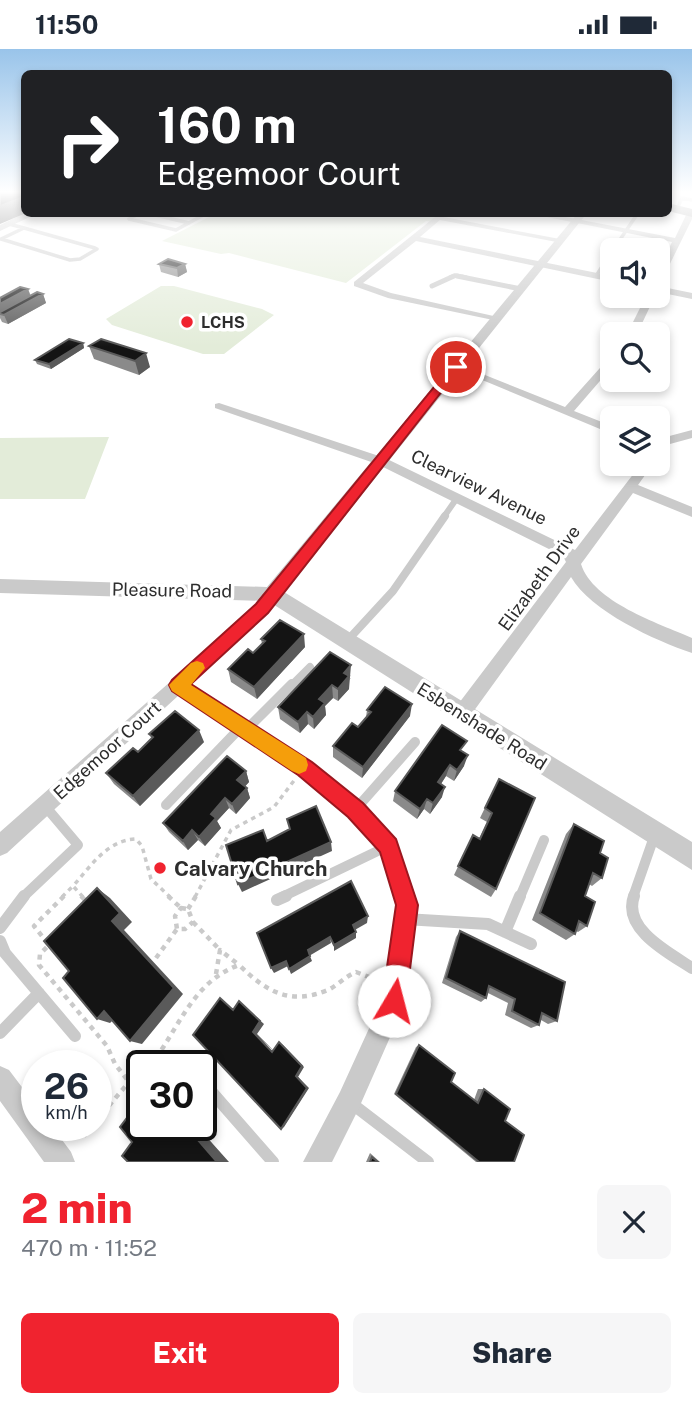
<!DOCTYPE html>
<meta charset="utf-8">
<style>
:root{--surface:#fff;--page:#f6f6f7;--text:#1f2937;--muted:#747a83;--accent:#f0232f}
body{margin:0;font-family:"Public Sans",sans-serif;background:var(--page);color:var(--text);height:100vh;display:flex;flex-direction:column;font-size:26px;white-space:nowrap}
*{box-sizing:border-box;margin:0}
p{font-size:23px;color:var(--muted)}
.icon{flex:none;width:38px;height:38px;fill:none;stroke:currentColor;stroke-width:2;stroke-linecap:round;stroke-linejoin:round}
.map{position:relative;height:1113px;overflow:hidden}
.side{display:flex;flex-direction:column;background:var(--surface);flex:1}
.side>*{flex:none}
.top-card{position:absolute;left:21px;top:21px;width:651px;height:147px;border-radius:10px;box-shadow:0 4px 10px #0003;background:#202124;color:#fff;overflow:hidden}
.fabs{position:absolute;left:600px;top:189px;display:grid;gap:14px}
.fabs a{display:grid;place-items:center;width:70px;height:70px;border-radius:10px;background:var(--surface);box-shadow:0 4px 10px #0003;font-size:35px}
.speed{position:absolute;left:21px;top:1001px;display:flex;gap:14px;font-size:35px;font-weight:700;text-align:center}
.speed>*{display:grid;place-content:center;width:91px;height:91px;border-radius:50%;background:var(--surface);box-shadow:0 4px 10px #0003;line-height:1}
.speed small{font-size:18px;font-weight:400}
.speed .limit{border:4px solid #111;border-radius:10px;background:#fff;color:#111}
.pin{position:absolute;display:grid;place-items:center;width:60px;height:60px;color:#fff;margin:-30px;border:4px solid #fff;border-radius:50%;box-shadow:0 2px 7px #0007}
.me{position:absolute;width:77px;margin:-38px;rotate:8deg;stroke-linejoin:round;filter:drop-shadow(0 0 5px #0008)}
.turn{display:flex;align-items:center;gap:24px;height:147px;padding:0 21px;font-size:32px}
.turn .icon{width:91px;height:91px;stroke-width:2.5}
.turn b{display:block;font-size:49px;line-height:60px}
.round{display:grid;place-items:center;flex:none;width:74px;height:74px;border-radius:10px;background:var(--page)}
.head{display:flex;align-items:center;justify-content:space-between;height:119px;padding:0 21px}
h1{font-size:42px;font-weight:800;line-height:52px;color:var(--accent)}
.action{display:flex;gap:14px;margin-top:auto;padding:14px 21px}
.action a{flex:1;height:80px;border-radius:10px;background:var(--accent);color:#fff;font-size:28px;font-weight:800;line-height:80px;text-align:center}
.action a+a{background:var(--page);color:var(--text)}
.status{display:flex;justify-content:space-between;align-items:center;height:49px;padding:0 35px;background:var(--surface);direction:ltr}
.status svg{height:19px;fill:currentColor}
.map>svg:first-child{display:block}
</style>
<div class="status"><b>11:50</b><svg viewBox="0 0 49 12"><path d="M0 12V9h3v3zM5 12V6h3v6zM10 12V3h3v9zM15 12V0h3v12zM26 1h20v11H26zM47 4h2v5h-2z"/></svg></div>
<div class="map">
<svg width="692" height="1113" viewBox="0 0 692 1113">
<rect width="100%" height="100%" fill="#fff"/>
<path fill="#e3ecd9" d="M215,165H445L435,173L426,172L346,234L229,204L221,205L162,192Z
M161,237H174L262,260L274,266L224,305H203L112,276L106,270Z
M109,388L85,450H0V389Z"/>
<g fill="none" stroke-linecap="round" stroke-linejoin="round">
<path stroke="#cacaca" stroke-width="3.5" stroke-dasharray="4.5 4.5" stroke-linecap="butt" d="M62,848L73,837
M83,848L73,837C91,817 107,791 136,790L142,797L151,830L170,848
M195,848L231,781L274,758L296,729"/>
<path stroke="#cacaca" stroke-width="4.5" stroke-dasharray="5 5" stroke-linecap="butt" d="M64,847L34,877L49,896L40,905L39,916L107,997L115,1015L129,1033
M81,847L87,853
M168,847L181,859
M181,859L188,860L193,873L185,880H177L175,867Z
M188,860L196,847
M193,873L220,901
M156,909L177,880
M216,925L220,901L239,916
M413,949L423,953
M162,1003L172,1017
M150,1017C179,980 192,933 239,916C266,942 289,957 328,941C338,936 346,927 356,923L379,932
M96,1072L129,1033L142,1024
M84,1087L93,1076"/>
<path stroke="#cacaca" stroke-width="3.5" d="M677,160L682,149L692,151
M140,164L129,170L176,181L207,164
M147,164L189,174
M439,169L561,192
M9,175L24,179
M24,179L95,199L97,200L80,210L70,211L1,190Z
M613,201L638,164
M596,227L612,202
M450,228L455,226L466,228"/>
<path stroke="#cacaca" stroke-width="5" d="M457,227L521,240
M432,237L454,227"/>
<path stroke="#cacaca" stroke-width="6" d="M443,469L457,449"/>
<path stroke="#cacaca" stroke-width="8" d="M347,592L393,542L445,467
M291,637L310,618"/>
<path stroke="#cacaca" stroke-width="10" d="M246,681L292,635
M166,756L241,678
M355,761L415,693
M23,848L78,796L45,757
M282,848L386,798
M520,848L544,791
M633,848L654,788"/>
<path stroke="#cacaca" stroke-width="12" d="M634,847C622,880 669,904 692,919
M277,851L286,847
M405,870L488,875L531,895
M0,879L24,847
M505,883L520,847
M0,892L5,904L75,987
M0,984L39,944
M210,1041L273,1113
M351,1054L428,1113"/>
<path fill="#cacaca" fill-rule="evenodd" d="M688,162H692V170L662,231L658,234V222L672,193L527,164H545L675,189Z
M440,164H448L420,188L612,227V233L416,192L363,234L391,244L498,268V272L388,249L354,237V233Z
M658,237L692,244V250L658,243Z
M646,247H655L637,285H627Z
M612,309V318L574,362L612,377V385L451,318L460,316L565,358L608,310Z
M219,354L385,409L575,501L641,415H653L638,436L692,458V468L633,444L581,515C593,553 658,574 692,589V604C656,592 590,562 571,528L468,670L462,672L456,670L453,664L456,658L566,513L563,507L377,415L215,359V355Z
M692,381V389L670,395L658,404V393L662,389Z
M272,539L280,545L259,573L191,635L312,713L362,754L396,790L418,856L406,952L358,1061L332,1113H303L340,1043L382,951L396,856L380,803L348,768L298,725L179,646L7,804L0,807V783L247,565L267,541Z
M0,1017L9,1021L37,1058V1076H51L71,1103L75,1113H44L0,1052Z"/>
<path fill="#cacaca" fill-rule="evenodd" d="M25,164H38L0,182V176Z
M578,164H587L284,543L692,793V821L268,552L0,544V530L267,538Z"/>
<path fill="#9c9c9c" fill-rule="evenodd" d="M668,154L692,160V168L668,162Z"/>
</g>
<path fill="#8a8a8a" d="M159,215H185L187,223L178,228L161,223Z
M28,240L31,247L43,245L46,254L8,275L2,273L0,269V249Z
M101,290L150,318L139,326L94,310L89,297Z
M83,294L84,299L51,320L37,315L35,311Z
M261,590L305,598L257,650L231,633L228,620L253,604L262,595Z
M351,629L349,631V640L338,652L333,649L325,657L326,666L314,680L308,675L300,684L280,670L278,658Z
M367,661L410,667L362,729L333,708V697L358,678L366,668Z
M149,685L204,693L140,757L114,735L106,724L138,703L152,690Z
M463,703L464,717L454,732L446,727L441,735L442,748L430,765L424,760L417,770L393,752L395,742Z
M246,722L249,733L245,737L247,739L250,749L236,765L229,759L217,772L221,779L205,797L198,791L188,801L169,783L163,774Z
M499,730L496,840L491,848L454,826L473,786L479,790L487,773L480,769Z
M574,775L600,804L602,829L592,837L589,835L585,847L587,877L578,883L576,882L575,885L566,891L532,871L566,785Z
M460,882L557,972L548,975L541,971L539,976L531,979L505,966L508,954L488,944L486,949L481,953L442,934L456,888Z
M419,996L451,1033L474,1051L478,1040H484L514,1113H476L394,1045L416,998Z
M370,1104L380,1113H366Z"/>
<path fill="#5a5a5a" d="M24,148V164H26L0,175V157Z
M185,215L187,223L178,228L177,219Z
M28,240L31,249L0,265V255Z
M43,245L46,254L8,275L4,266Z
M83,294L84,299L51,320L49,315Z
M146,304L150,318L139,326L135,312Z
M304,585L305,598L257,650L254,638Z
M351,616L349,640L338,652V640L344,624Z
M332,636L333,649L325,657L326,666L314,680L313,668L319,650Z
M412,655L410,667L362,729L363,718Z
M307,663L308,675L300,684L298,673Z
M199,681L204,693L140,757L133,747Z
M468,706L464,717L454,732L457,721Z
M450,716L446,727L435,744L438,733Z
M246,722L249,733L241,742L237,731Z
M445,738L442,748L430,765L433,754Z
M247,739L250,749L236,765L232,755Z
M225,749L229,759L217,772L221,779L205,797L199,788L211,765Z
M427,750L424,760L417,770L420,760Z
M192,781L198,791L188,801L183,792Z
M331,793L332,802L242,843L238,835Z
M97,839L110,849L132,873L124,881L183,945L142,995L130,992L112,872Z
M368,867L367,874L353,882V876Z
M356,883V889L334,902V896Z
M330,888L331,894L309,907L308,901Z
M310,907L312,912L291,925L289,920Z
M286,912L288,917L274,924L271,919Z
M239,952L264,975L257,985L276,1004L253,983Z
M104,962L117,967L110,974L97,970Z
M282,995L304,1018L298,1028L309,1039L284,1078L281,1080L296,1027Z
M185,1076H196L229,1113H217Z"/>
<path fill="#141414" stroke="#5a5a5a" stroke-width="2" d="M0,142H24V148L0,157Z
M168,210L185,215L177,219L159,215Z
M20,238L28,240L0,255V249Z
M37,243L43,245L4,266L0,265V263Z
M69,290L83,294L49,315L35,311Z
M101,290L146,304L135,312L89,297Z
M280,571L304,585L254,638L228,620L248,600L253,604L265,592L261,590Z
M330,603L351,616L344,624L349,627L338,640L332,636L319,650L325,654L313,668L307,663L298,673L278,658Z
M385,638L412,655L363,718L333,697L352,674L358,678L371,663L367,661Z
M175,662L199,681L133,747L106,724L133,699L138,703L153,688L149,685Z
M442,676L467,692L460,701L468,706L457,721L450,716L438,733L445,738L433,754L427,750L420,760L395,742Z
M227,707L246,722L237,731L247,739L232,755L225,749L211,765L216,769L199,788L192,781L183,792L163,774Z
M499,730L535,749L496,840L458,817L473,786L480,790L492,764L485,759Z
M316,757L331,793L238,835L226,796L263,781L267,792L290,780L287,770Z
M574,775L604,792L600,804L608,809L602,829L593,824L585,847L595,853L587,877L579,872L575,885L540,864Z
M351,832L368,867L353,876L356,883L334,896L330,888L308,901L310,907L289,920L286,912L271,919L257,884Z
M97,839L120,864L112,872L174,939L130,992L104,962L97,970L63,929L69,922L44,892Z
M460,882L565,933L557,972L542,964L539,976L512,962L515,950L489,937L486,949L446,929Z
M220,949L233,961L239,952L260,972L253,983L272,1003L279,993L302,1017L296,1027L307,1039L281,1080L193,986Z
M419,996L455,1024L451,1033L478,1054L484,1040L510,1060L505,1072L524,1086L514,1113H479L396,1045Z
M142,1049V1076H185L217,1113H128L122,1107L132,1093L120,1078Z
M372,1108L378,1113H370Z"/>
<linearGradient id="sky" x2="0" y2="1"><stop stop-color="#99c4ea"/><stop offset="0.48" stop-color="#fff"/><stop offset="1" stop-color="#fff" stop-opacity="0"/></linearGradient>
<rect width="692" height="298" fill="url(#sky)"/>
<path fill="#f0232f" stroke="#9c171f" stroke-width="2" d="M452,316L461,318L268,564L191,635L312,713L363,754L396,790L418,856L406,952L403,961L394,964L386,961L382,952L396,856L380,803L348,768L298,726L172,642L169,636L172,631L256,555Z"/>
<path fill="#f59e0b" d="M197,612L203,614L205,619L191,636L306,709L308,716L306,722L299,725L292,722L172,642L169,636L191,614Z"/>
<g fill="#f0232f" stroke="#fff" stroke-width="2.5">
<circle cx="187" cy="273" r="7"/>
<circle cx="160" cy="819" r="7"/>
</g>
<g text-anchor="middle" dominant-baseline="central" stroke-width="7" stroke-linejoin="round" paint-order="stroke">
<g font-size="16" font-weight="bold" fill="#2d2d2d" stroke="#fff" text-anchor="start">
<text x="201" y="273">LCHS</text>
</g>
<g font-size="18" fill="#2d2d2d" stroke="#fff">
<text transform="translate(479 438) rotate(26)">Clearview Avenue</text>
<text transform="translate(539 529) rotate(-54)">Elizabeth Drive</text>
<text transform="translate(172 541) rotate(1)">Pleasure Road</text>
<text transform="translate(482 677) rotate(32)">Esbenshade Road</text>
<text transform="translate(107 701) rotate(-42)">Edgemoor Court</text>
</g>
<g font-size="21" font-weight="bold" fill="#2d2d2d" stroke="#fff" text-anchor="start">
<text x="174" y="819">Calvary Church</text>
</g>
</g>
</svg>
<div class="fabs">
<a><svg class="icon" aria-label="sound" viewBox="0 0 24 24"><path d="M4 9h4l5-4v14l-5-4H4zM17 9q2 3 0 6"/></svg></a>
<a><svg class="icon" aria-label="search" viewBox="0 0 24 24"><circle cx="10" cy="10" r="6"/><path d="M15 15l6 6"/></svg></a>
<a><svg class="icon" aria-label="layers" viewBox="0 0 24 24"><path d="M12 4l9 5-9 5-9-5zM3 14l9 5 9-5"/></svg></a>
</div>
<div class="speed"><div>26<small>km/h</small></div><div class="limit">30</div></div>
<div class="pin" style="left:456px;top:318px;background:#d93025"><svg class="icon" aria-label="arrive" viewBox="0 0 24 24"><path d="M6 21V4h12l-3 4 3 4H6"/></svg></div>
<svg class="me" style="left:394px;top:952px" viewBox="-20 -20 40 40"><circle r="19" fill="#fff"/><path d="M0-13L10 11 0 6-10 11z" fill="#f0232f"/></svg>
<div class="top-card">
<div class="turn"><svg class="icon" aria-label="right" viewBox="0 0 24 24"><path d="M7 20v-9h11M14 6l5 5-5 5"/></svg><div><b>160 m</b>Edgemoor Court</div></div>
</div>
</div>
<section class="side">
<div class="head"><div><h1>2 min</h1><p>470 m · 11:52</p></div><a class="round"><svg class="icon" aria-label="close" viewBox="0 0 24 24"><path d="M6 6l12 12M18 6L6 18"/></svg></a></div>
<div class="action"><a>Exit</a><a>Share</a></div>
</section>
